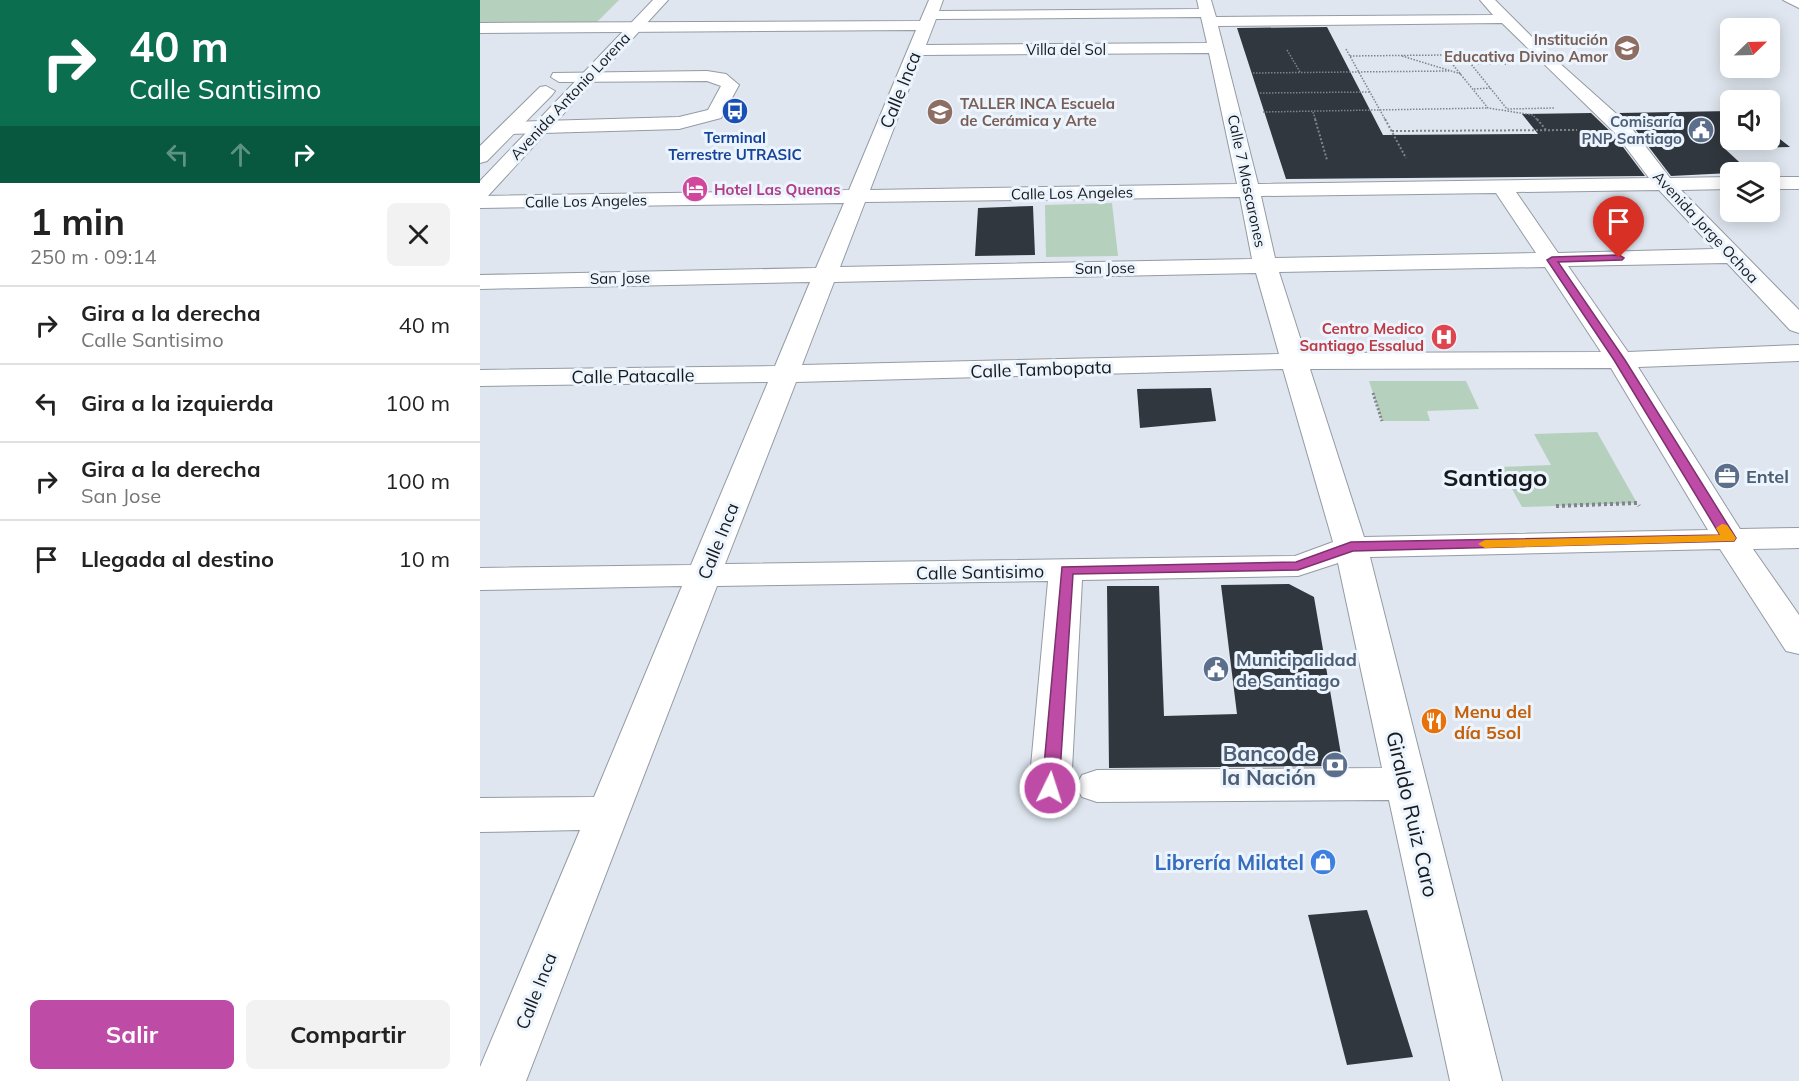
<!DOCTYPE html>
<html lang="es">
<meta charset="utf-8">
<style>
:root{--surface:#fff;--page:#f2f2f2;--text:#222;--muted:#767676;--line:#e0e0e0;--accent:#be4ca6}
body{margin:0;font-family:Mulish,sans-serif;background:var(--page);color:var(--text);height:100vh;display:flex;flex-direction:column;font-size:22px;white-space:nowrap}
*{box-sizing:border-box;margin:0}
p{font-size:20px;color:var(--muted)}
.icon{flex:none;width:33px;height:33px;fill:none;stroke:currentColor;stroke-width:2;stroke-linecap:round;stroke-linejoin:round}
.map{position:relative;flex:1;overflow:hidden}
.panel{display:flex;flex-direction:column;background:var(--surface);width:480px}
.panel>*{flex:none}
.guide{background:#0b6e4f;color:#fff;overflow:hidden}
.needle{width:39px;rotate:67deg}
.controls{position:absolute;left:1240px;top:18px;display:grid;gap:12px}
.controls a{display:grid;place-items:center;width:60px;height:60px;border-radius:9px;background:var(--surface);box-shadow:0 3px 15px #0003;font-size:30px}
.pin{position:absolute;display:grid;place-items:center;width:51px;height:51px;color:#fff;margin:-62px -26px;border-radius:50% 50% 50% 0;rotate:-45deg;box-shadow:0 0 6px #0007}
.pin .icon{rotate:45deg}
.me{position:absolute;width:66px;margin:-33px;rotate:4deg;stroke-linejoin:round;filter:drop-shadow(0 0 4px #0008)}
.turn{display:flex;align-items:center;gap:21px;height:126px;padding:0 30px;font-size:27px}
.turn .icon{width:78px;height:78px;stroke-width:2.5}
.turn b{display:block;font-size:42px;line-height:51px}
.lanes{display:flex;align-items:center;height:57px;padding:0 30px;background:#0003;justify-content:center;gap:30px;direction:ltr}
.lanes .off{opacity:.35}
.round{display:grid;place-items:center;flex:none;width:63px;height:63px;border-radius:9px;background:var(--page)}
.head{display:flex;align-items:center;justify-content:space-between;height:102px;padding:0 30px}
h1{font-size:36px;font-weight:700;line-height:45px}
.primary-button{display:flex;gap:12px;margin-top:auto;padding:12px 30px}
.primary-button a{flex:1;height:69px;border-radius:9px;background:var(--accent);color:#fff;font-size:24px;font-weight:700;line-height:69px;text-align:center}
.primary-button a+a{background:var(--page);color:var(--text)}
ul{padding:0;list-style:none}
li{display:flex;align-items:center;gap:18px;height:78px;padding:0 30px;border-top:2px solid var(--line)}
li div{flex:1}
li b{display:block;font-size:22px}
li em{font-style:normal}
main{display:flex;flex:1;min-height:0}
.map>svg:first-child{display:block}
</style>
<main>
<section class="panel">
<div class="guide">
<div class="turn"><svg class="icon" aria-label="right" viewBox="0 0 24 24"><path d="M7 20v-9h11M14 6l5 5-5 5"/></svg><div><b>40 m</b>Calle Santisimo</div></div>
<div class="lanes"><svg class="icon off" aria-label="left" viewBox="0 0 24 24"><path d="M17 20v-9H6M10 6l-5 5 5 5"/></svg><svg class="icon off" aria-label="ahead" viewBox="0 0 24 24"><path d="M12 20V5M6 11l6-6 6 6"/></svg><svg class="icon" aria-label="right" viewBox="0 0 24 24"><path d="M7 20v-9h11M14 6l5 5-5 5"/></svg></div>
</div>
<div class="head"><div><h1>1 min</h1><p>250 m · 09:14</p></div><a class="round"><svg class="icon" aria-label="close" viewBox="0 0 24 24"><path d="M6 6l12 12M18 6L6 18"/></svg></a></div>
<ul>
<li><svg class="icon" aria-label="right" viewBox="0 0 24 24"><path d="M7 20v-9h11M14 6l5 5-5 5"/></svg><div><b>Gira a la derecha</b><p>Calle Santisimo</p></div><em>40 m</em></li>
<li><svg class="icon" aria-label="left" viewBox="0 0 24 24"><path d="M17 20v-9H6M10 6l-5 5 5 5"/></svg><div><b>Gira a la izquierda</b></div><em>100 m</em></li>
<li><svg class="icon" aria-label="right" viewBox="0 0 24 24"><path d="M7 20v-9h11M14 6l5 5-5 5"/></svg><div><b>Gira a la derecha</b><p>San Jose</p></div><em>100 m</em></li>
<li><svg class="icon" aria-label="arrive" viewBox="0 0 24 24"><path d="M6 21V4h12l-3 4 3 4H6"/></svg><div><b>Llegada al destino</b></div><em>10 m</em></li>
</ul>
<div class="primary-button"><a>Salir</a><a>Compartir</a></div>
</section>
<div class="map">
<svg width="1319" height="1081" viewBox="0 0 1319 1081">
<rect width="100%" height="100%" fill="#dfe6ef"/>
<path fill="#b6d0be" d="M0,0H139L111,28H0Z
M632,203L638,256L566,257L565,205Z
M889,381H986L999,409L947,411L950,421H902Z
M1117,432L1157,503L1042,507L1020,467L1071,465L1054,434Z"/>
<path fill="#31373e" d="M847,27L903,135L1058,134L1042,114L1111,113L1134,135L1165,176L806,179L757,28Z
M1251,111V140H1290V131L1310,147L1244,148L1270,172L1191,176L1152,125L1139,113Z
M553,206L555,255L495,256L498,208Z
M731,388L736,421L660,428L657,389Z
M809,584L834,597L863,766L629,768L627,586H679L684,716L757,714L741,585Z
M887,910L933,1057L867,1065L828,915Z"/>
<g fill="none" stroke-linecap="round" stroke-linejoin="round">
<defs>
<path id="minor" d="M449,0H463L459,11L719,9L717,0H731L736,17L1013,15L1000,0H1015L1067,52L1150,126L1190,178L1251,177V189L1201,190L1319,310V333L1310,330L1247,263L1088,266L1148,352L1319,345V361L1158,367L1260,529L1319,528V548L1273,549L1319,615V654L1306,651L1240,549L890,557L1022,1081H970L909,800L617,802L602,797L596,786L602,775L617,770L902,768L858,563L818,576L602,580L591,788L585,799L570,804L555,799L549,788L568,581L237,586L46,1081H0V1067L100,830L0,832V798L114,797L202,586L0,590V568L211,565L288,382L0,386V370L295,366L330,282L0,289V275L336,268L364,203L0,208V196L369,190L436,30L0,33V23L440,21ZM721,17L727,43L446,45L456,19ZM1022,23L1136,134L1169,178L778,184L738,26ZM729,53L757,184L390,190L442,55ZM1179,190L1234,249L1078,253L1036,192ZM1016,193L1056,253L795,258L781,196ZM760,197L772,259L360,267L385,202ZM1065,267L1121,352L825,353L799,272ZM776,273L799,354L322,365L354,282ZM1131,368L1228,530L884,537L830,369ZM803,369L853,542L815,556L245,564L316,382Z
M227,71L246,74L259,85L241,118L199,129L29,134L20,128L29,122L199,117L228,110L241,86L227,81L79,82L71,77L73,73Z
M1290,177H1319V189H1290Z"/>
<path id="major" d="M1303,0H1319V8Z"/>
<path id="highway" d="M173,0H188L7,197L0,199V181Z
M66,86L75,91L72,95L7,161L0,163V146L60,87Z"/>
</defs>
<use href="#minor" stroke="#949ba4" stroke-width="2"/>
<use href="#major" stroke="#949ba4" stroke-width="2"/>
<use href="#highway" stroke="#949ba4" stroke-width="2"/>
<path stroke="#7f848a" stroke-width="1.5" stroke-dasharray="1.5 1.5" stroke-linecap="butt" d="M866,49L906,121
M807,50L820,72
M1018,55H965L1008,108L1053,115L1058,121
M870,56L965,55
M922,56L981,74
M1029,64H991L1027,109L1074,108
M773,73L969,71
M994,89L1010,88
M780,93L890,92
M783,112L1008,108
M833,112L836,121"/>
<path stroke="#7f848a" stroke-width="2" stroke-dasharray="2 2" stroke-linecap="butt" d="M835,119L847,160
M905,119L926,158
M1057,119L1066,130
M912,131L1097,130"/>
<path stroke="#7f848a" stroke-width="3" stroke-dasharray="2 2" stroke-linecap="butt" d="M893,393L902,421"/>
<path stroke="#7f848a" stroke-width="4" stroke-dasharray="3 3" stroke-linecap="butt" d="M1076,506L1157,503L1159,506"/>
<use href="#minor" fill="#fff" fill-rule="evenodd"/>
<use href="#major" fill="#fff" fill-rule="evenodd"/>
<use href="#highway" fill="#fff" fill-rule="evenodd"/>
</g>
<path fill="#be4ca6" stroke="#7c316c" stroke-width="1.5" d="M1139,255L1144,258L1142,260L1078,262L1145,360L1256,538L1254,541L873,551L818,570L593,574L579,788L576,792H564L562,788L582,567L816,562L871,542L1240,535L1134,360L1067,260L1072,257Z"/>
<path fill="#f59e0b" d="M1242,524L1247,525L1256,538L1254,541L1005,548L998,544L1005,540L1240,535L1236,528Z"/>
<defs>
<symbol id="school-disc" viewBox="-11 -11 22 22"><circle r="9.5" fill="#8d6e63" stroke="#ecf4fd"/><path d="M0-5L7-2L0 1L-7-2ZM-4 1L0 2.5L4 1V4Q0 6-4 4Z" fill="#fff"/></symbol>
<symbol id="bus-disc" viewBox="-11 -11 22 22"><circle r="9.5" fill="#1a4fb4" stroke="#ecf4fd"/><path d="M-5-6H5V4H4V6H2V4H-2V6H-4V4H-5ZM-3.5-4V0h7V-4ZM-3.5 1.2v1.5H-2V1.2ZM2 1.2v1.5H3.5V1.2Z" fill="#fff"/></symbol>
<symbol id="civic-disc" viewBox="-11 -11 22 22"><circle r="9.5" fill="#5c6f8a" stroke="#ecf4fd"/><path d="M-.6-6.5H3V-4.5H.6V-3L4-1V1h2V6H-6V1h2V-1L-.6-3ZM-1.2 2.5V6h2.4V2.5Z" fill="#fff"/></symbol>
<symbol id="hotel-disc" viewBox="-11 -11 22 22"><circle r="9.5" fill="#d1479c" stroke="#ecf4fd"/><path d="M-6-4.5h1.5V1H6V5H4.5V3h-9V5H-6ZM-4 0a1.8 1.8 0 1 1 3.6 0ZM.5 0V-2.5h3Q6-2.5 6 0Z" fill="#fff"/></symbol>
<symbol id="hospital-disc" viewBox="-11 -11 22 22"><circle r="9.5" fill="#e0444e" stroke="#ecf4fd"/><path d="M-5-5h3v3.5h4V-5h3V5h-3V1.5h-4V5h-3Z" fill="#fff"/></symbol>
<symbol id="office-disc" viewBox="-11 -11 22 22"><circle r="9.5" fill="#5c6f8a" stroke="#ecf4fd"/><path d="M-6-3h4V-5.5h4V-3h4V5H-6ZM-1-4.5V-3h2v-1.5ZM-6 0V1H6V0Z" fill="#fff"/></symbol>
<symbol id="restaurant-disc" viewBox="-11 -11 22 22"><circle r="9.5" fill="#e8710a" stroke="#ecf4fd"/><path d="M-5-6h1v4h1v-4h1v4h1v-4h1v5L-1.5 .5V6h-2V.5L-5-1ZM5-6V6H3V1.5H1.5Q1.5-4 5-6Z" fill="#fff"/></symbol>
<symbol id="bank-disc" viewBox="-11 -11 22 22"><circle r="9.5" fill="#5c6f8a" stroke="#ecf4fd"/><path d="M-6-4H6V4H-6ZM0-2.3a2.3 2.3 0 1 0 0 4.6a2.3 2.3 0 1 0 0-4.6Z" fill="#fff"/></symbol>
<symbol id="shop-disc" viewBox="-11 -11 22 22"><circle r="9.5" fill="#3f7fe0" stroke="#ecf4fd"/><path d="M-5-2.5h2.3a2.7 3.5 0 0 1 5.4 0H5L5.5 6h-11ZM-1.5-2.5h3a1.5 2.3 0 0 0-3 0Z" fill="#fff"/></symbol>
</defs>
<g fill-rule="evenodd">
<use href="#school-disc" x="1132" y="33" width="30" height="30"/>
<use href="#bus-disc" x="240" y="96" width="30" height="30"/>
<use href="#school-disc" x="445" y="97" width="30" height="30"/>
<use href="#civic-disc" x="1206" y="115" width="30" height="30"/>
<use href="#hotel-disc" x="200" y="174" width="30" height="30"/>
<use href="#hospital-disc" x="949" y="322" width="30" height="30"/>
<use href="#office-disc" x="1232" y="461" width="30" height="30"/>
<use href="#civic-disc" x="721" y="654" width="30" height="30"/>
<use href="#restaurant-disc" x="939" y="706" width="30" height="30"/>
<use href="#bank-disc" x="840" y="750" width="30" height="30"/>
<use href="#shop-disc" x="828" y="847" width="30" height="30"/>
</g>
<g text-anchor="middle" dominant-baseline="central" stroke-width="6" stroke-linejoin="round" paint-order="stroke">
<g font-size="15" font-weight="bold" fill="#785e54" stroke="#ecf4fd" text-anchor="end">
<text x="1128" y="39">Institución<tspan x="1128" dy="17">Educativa Divino Amor</tspan></text>
<text x="480" y="103" text-anchor="start">TALLER INCA Escuela<tspan x="480" dy="17">de Cerámica y Arte</tspan></text>
</g>
<g font-size="15" fill="#171a1d" stroke="#ecf4fd">
<text x="586" y="49">Villa del Sol</text>
<text transform="translate(90 96) rotate(-47)">Avenida Antonio Lorena</text>
<text transform="translate(767 181) rotate(78)">Calle 7 Mascarones</text>
<text transform="translate(592 193) rotate(-1)">Calle Los Angeles</text>
<text transform="translate(106 201) rotate(-1)">Calle Los Angeles</text>
<text transform="translate(1226 227) rotate(47)">Avenida Jorge Ochoa</text>
<text transform="translate(625 268) rotate(-1)">San Jose</text>
<text transform="translate(140 278) rotate(-1)">San Jose</text>
</g>
<g font-size="15" font-weight="bold" fill="#4e5e75" stroke="#ecf4fd" text-anchor="end">
<text x="1202" y="121">Comisaría<tspan x="1202" dy="17">PNP Santiago</tspan></text>
</g>
<g font-size="15" font-weight="bold" fill="#164399" stroke="#ecf4fd">
<text x="255" y="137">Terminal<tspan x="255" dy="17">Terrestre UTRASIC</tspan></text>
</g>
<g font-size="15" font-weight="bold" fill="#b23c85" stroke="#ecf4fd" text-anchor="start">
<text x="234" y="189">Hotel Las Quenas</text>
</g>
<g font-size="15" font-weight="bold" fill="#be3a42" stroke="#ecf4fd" text-anchor="end">
<text x="944" y="328">Centro Medico<tspan x="944" dy="17">Santiago Essalud</tspan></text>
</g>
<g font-size="18" fill="#171a1d" stroke="#ecf4fd">
<text transform="translate(420 90) rotate(-68)">Calle Inca</text>
<text transform="translate(561 369) rotate(-2)">Calle Tambopata</text>
<text transform="translate(153 376) rotate(-1)">Calle Patacalle</text>
<text transform="translate(238 541) rotate(-68)">Calle Inca</text>
<text transform="translate(500 572) rotate(-1)">Calle Santisimo</text>
<text transform="translate(56 991) rotate(-68)">Calle Inca</text>
</g>
<g font-size="18" font-weight="bold" fill="#4e5e75" stroke="#ecf4fd" text-anchor="start">
<text x="1266" y="476">Entel</text>
<text x="756" y="659">Municipalidad<tspan x="756" dy="21">de Santiago</tspan></text>
</g>
<g font-size="18" font-weight="bold" fill="#c56008" stroke="#ecf4fd" text-anchor="start">
<text x="974" y="711">Menu del<tspan x="974" dy="21">día 5sol</tspan></text>
</g>
<g font-size="21" font-weight="bold" fill="#4e5e75" stroke="#ecf4fd" text-anchor="end">
<text x="836" y="753">Banco de<tspan x="836" dy="24">la Nación</tspan></text>
</g>
<g font-size="21" fill="#171a1d" stroke="#ecf4fd">
<text transform="translate(933 814) rotate(77)">Giraldo Ruiz Caro</text>
</g>
<g font-size="21" font-weight="bold" fill="#366cbe" stroke="#ecf4fd" text-anchor="end">
<text x="824" y="862">Librería Milatel</text>
</g>
<g font-size="24" font-weight="bold" fill="#171a1d" stroke="#ecf4fd">
<text x="1015" y="477">Santiago</text>
</g>
</g>
</svg>
<div class="controls">
<a><svg class="needle" viewBox="-14 -14 28 28"><path d="M0-13l5 13h-10z" fill="#e53935"/><path d="M0 13l5-13h-10z" fill="#767676"/></svg></a>
<a><svg class="icon" aria-label="sound" viewBox="0 0 24 24"><path d="M4 9h4l5-4v14l-5-4H4zM17 9q2 3 0 6"/></svg></a>
<a><svg class="icon" aria-label="layers" viewBox="0 0 24 24"><path d="M12 4l9 5-9 5-9-5zM3 14l9 5 9-5"/></svg></a>
</div>
<div class="pin" style="left:1139px;top:258px;background:#d93025"><svg class="icon" aria-label="arrive" viewBox="0 0 24 24"><path d="M6 21V4h12l-3 4 3 4H6"/></svg></div>
<svg class="me" style="left:570px;top:788px" viewBox="-20 -20 40 40"><circle r="17" fill="#be4ca6" stroke="#fff" stroke-width="3"/><path d="M0-11L8 9 0 5-8 9z" fill="#fff"/></svg>
</div>
</main>
